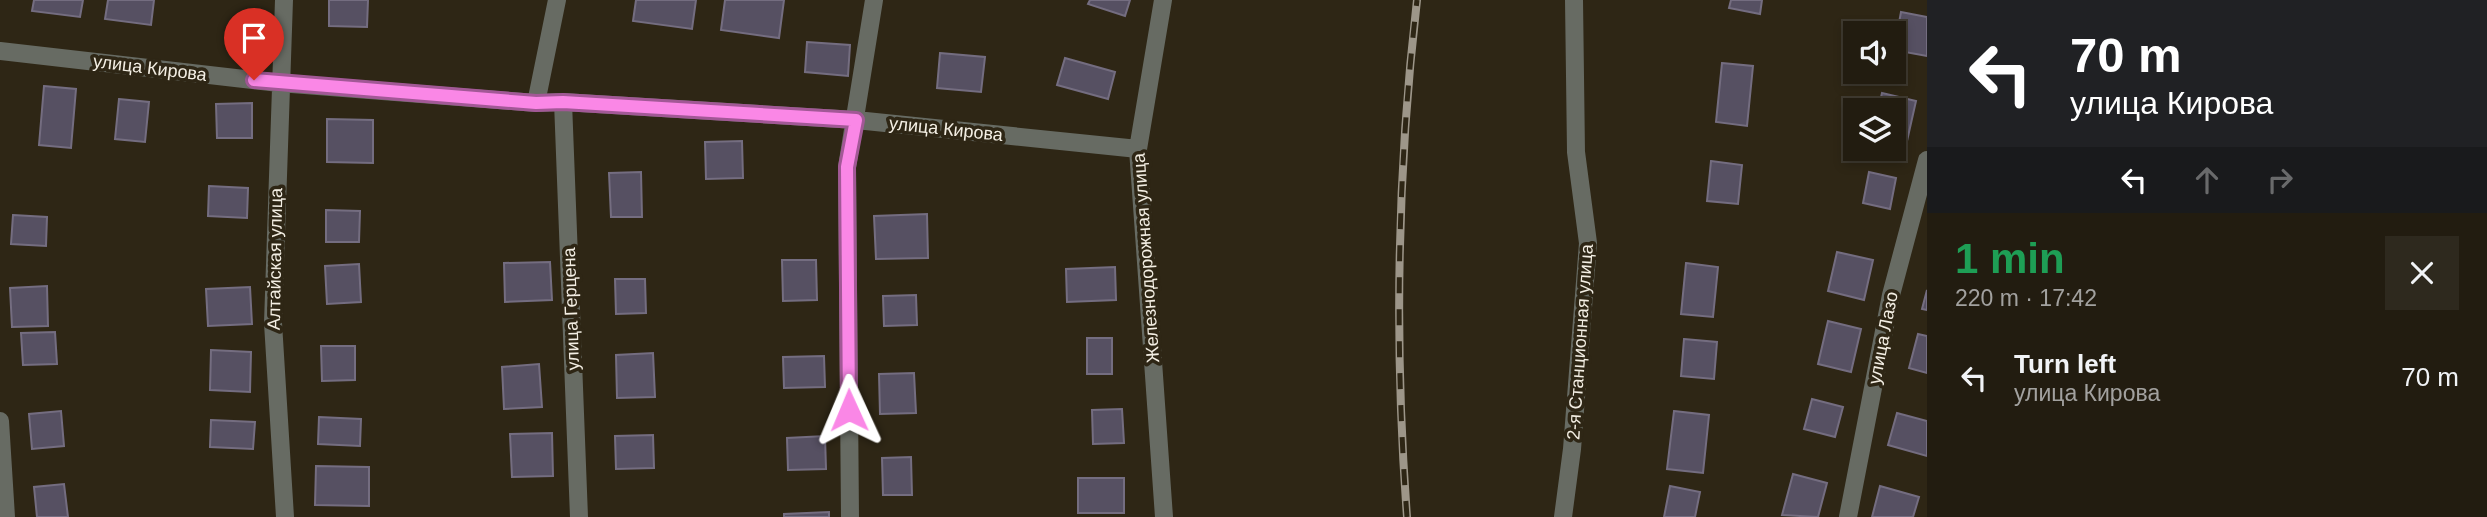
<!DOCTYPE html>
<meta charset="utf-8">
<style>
:root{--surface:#221c10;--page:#2e291e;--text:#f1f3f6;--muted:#a2a19f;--line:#3f3a30}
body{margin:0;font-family:Helvetica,sans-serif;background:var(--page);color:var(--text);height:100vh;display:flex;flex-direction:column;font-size:26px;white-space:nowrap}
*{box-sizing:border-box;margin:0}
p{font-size:23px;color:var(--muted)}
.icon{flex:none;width:38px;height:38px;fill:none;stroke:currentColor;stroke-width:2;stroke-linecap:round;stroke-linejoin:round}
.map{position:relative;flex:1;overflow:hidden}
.side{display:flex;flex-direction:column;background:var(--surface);width:560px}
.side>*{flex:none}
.hud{background:#202124;color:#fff;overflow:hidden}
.controls{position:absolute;left:1843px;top:21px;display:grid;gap:14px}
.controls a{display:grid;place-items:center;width:63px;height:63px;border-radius:0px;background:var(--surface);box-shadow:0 4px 10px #0003,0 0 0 2px var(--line);font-size:35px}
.pin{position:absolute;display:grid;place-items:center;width:60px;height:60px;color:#fff;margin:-72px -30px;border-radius:50% 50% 50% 0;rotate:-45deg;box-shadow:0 0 7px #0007}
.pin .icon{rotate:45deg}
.me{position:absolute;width:77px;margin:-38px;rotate:359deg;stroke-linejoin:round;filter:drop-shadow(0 0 5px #0008)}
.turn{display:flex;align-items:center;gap:24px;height:147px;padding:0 28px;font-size:32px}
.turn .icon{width:91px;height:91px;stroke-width:2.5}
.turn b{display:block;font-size:49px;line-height:60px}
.lanes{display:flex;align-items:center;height:66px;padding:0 28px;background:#0003;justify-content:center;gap:35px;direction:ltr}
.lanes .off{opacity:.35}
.round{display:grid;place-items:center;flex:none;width:74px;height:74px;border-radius:0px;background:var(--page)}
.overview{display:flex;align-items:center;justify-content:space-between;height:119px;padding:0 28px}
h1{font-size:42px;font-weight:700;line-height:52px;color:#1e9e55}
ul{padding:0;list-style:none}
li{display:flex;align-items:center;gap:21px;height:91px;padding:0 28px}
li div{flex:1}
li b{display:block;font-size:26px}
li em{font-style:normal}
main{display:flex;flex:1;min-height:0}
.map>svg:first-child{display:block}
</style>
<main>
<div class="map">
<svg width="1927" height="517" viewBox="0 0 1927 517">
<rect width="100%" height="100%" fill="#2e2615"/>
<path fill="#565062" stroke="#746d80" stroke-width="2" d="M34,0H83L80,17L32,11Z
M108,0H154L151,25L105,19Z
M329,0H368L367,27L329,26Z
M636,0H696L692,29L633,21Z
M725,0H784L779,38L721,30Z
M1090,0H1130L1125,16L1088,4Z
M1731,0H1762L1760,14L1729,8Z
M1901,12L1927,17V56L1894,50Z
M807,42L850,45L848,76L805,72Z
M940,53L985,57L981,92L937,88Z
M1065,58L1115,72L1108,99L1057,85Z
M1722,63L1753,66L1747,126L1716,122Z
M44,86L76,89L71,148L39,145Z
M1882,93L1916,101L1907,141L1894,138V110H1878Z
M119,99L149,102L145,142L115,139Z
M252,103V138H217L216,104Z
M327,119L373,120V163L327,162Z
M742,141L743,178L706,179L705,142Z
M1711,161L1742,165L1738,204L1707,201Z
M641,172L642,217H611L609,173Z
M1869,172L1896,178L1890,209L1863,203Z
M209,186L248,188L247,218L208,216Z
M326,210L360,211L359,242H326Z
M927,214L928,258L876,259L874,216Z
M13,215L47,217L46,246L11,244Z
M1837,252L1873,260L1864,300L1828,291Z
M782,260H816L817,300L783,301Z
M550,262L552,300L505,302L504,263Z
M1686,263L1718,267L1713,317L1681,314Z
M359,264L361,302L327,304L325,266Z
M1115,267L1116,300L1067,302L1066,269Z
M615,279H645L646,313L616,314Z
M47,286L48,326L12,327L10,288Z
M250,287L252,324L208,326L206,289Z
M1927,290V310L1922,309Z
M916,295L917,325L884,326L883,296Z
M1828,321L1861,329L1851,372L1818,364Z
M55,332L57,364L23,365L21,333Z
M1918,334L1927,336V373L1909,368Z
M1087,338H1112V374H1087Z
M1684,339L1717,342L1714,379L1681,376Z
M321,346H355V380L322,381Z
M211,350L251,352L250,392L210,390Z
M653,353L655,397L617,398L616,355Z
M824,356L825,387L784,388L783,357Z
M539,364L542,407L504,409L502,367Z
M914,373L916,413L880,414L879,374Z
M1812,399L1843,407L1835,437L1804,429Z
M1122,409L1124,443L1093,444L1092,410Z
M61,411L64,446L32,449L29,414Z
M1674,411L1709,415L1703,473L1667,469Z
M1897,413L1927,421V456L1888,445Z
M319,417L361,419L360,446L318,444Z
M211,420L255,422L253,449L210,447Z
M552,433L553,476L512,477L510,434Z
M653,435L654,468L616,469L615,436Z
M825,436L826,469L788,470L787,438Z
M911,457L912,495H883L882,458Z
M316,466L369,467V506L315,505Z
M1793,474L1827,483L1818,517L1782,515Z
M1078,478H1124V513H1078Z
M64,484L68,517H37L34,487Z
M1670,486L1700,492L1695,517H1664Z
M1880,486L1919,497L1913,517H1872Z
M829,512V517H784V514Z"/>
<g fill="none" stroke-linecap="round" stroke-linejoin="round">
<path stroke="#676b63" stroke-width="18" d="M284,0L273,323L285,517
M1163,0L1138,149L1164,517
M0,51L279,83L536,103L563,102L856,120L1138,149
M563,102L579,517
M536,103L557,0
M0,421L6,517
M850,517L847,167L874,0
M1563,517L1572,449L1588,243L1576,152L1574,0
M1848,517L1891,295L1927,160"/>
<defs>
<path id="rail" d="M1407,517C1394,344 1397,172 1417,0"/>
</defs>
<use href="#rail" stroke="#9d9689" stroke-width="8"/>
<use href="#rail" stroke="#2e2615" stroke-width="5" stroke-dasharray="16" stroke-linecap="butt"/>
</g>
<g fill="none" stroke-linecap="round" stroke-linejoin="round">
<defs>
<path id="route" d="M254,80L536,103L563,102L856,120L847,167L849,410"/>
</defs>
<use href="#route" stroke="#a25896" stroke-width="18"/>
<use href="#route" stroke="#fa87e6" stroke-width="12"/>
</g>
<g text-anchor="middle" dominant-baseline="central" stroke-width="7" stroke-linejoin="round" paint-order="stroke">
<g font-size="18" fill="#f3eee3" stroke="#2e2615">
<text transform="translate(150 68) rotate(7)">улица Кирова</text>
<text transform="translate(946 129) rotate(6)">улица Кирова</text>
<text transform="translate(1146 258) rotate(-94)">Железнодорожная улица</text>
<text transform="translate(275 259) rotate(-89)">Алтайская улица</text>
<text transform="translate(571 309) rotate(-92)">улица Герцена</text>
<text transform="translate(1883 338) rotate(-79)">улица Лазо</text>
<text transform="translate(1580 342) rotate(-86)">2-я Станционная улица</text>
</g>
</g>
</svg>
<div class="controls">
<a><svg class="icon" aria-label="sound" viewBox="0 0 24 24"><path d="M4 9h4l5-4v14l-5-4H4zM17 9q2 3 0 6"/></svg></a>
<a><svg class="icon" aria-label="layers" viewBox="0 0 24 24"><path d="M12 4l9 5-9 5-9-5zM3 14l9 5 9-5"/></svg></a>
</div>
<div class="pin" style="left:254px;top:80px;background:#d93025"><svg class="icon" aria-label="arrive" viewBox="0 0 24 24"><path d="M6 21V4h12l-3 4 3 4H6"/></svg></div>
<svg class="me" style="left:849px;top:410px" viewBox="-20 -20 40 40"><path d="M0-17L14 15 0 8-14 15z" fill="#fa87e6" stroke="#fff" stroke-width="4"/></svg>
</div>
<section class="side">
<div class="hud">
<div class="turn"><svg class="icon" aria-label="left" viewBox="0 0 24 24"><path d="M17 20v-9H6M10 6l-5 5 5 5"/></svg><div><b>70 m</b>улица Кирова</div></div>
<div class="lanes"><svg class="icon" aria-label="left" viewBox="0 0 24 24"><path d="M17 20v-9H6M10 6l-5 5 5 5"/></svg><svg class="icon off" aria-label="ahead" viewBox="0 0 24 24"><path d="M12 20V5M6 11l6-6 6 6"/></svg><svg class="icon off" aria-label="right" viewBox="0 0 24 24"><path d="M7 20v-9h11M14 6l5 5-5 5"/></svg></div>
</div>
<div class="overview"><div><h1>1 min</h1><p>220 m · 17:42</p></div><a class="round"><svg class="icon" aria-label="close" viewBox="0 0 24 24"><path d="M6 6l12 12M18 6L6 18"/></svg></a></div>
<ul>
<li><svg class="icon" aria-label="left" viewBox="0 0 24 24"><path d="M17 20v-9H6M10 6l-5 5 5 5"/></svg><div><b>Turn left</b><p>улица Кирова</p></div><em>70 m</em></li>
</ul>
</section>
</main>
